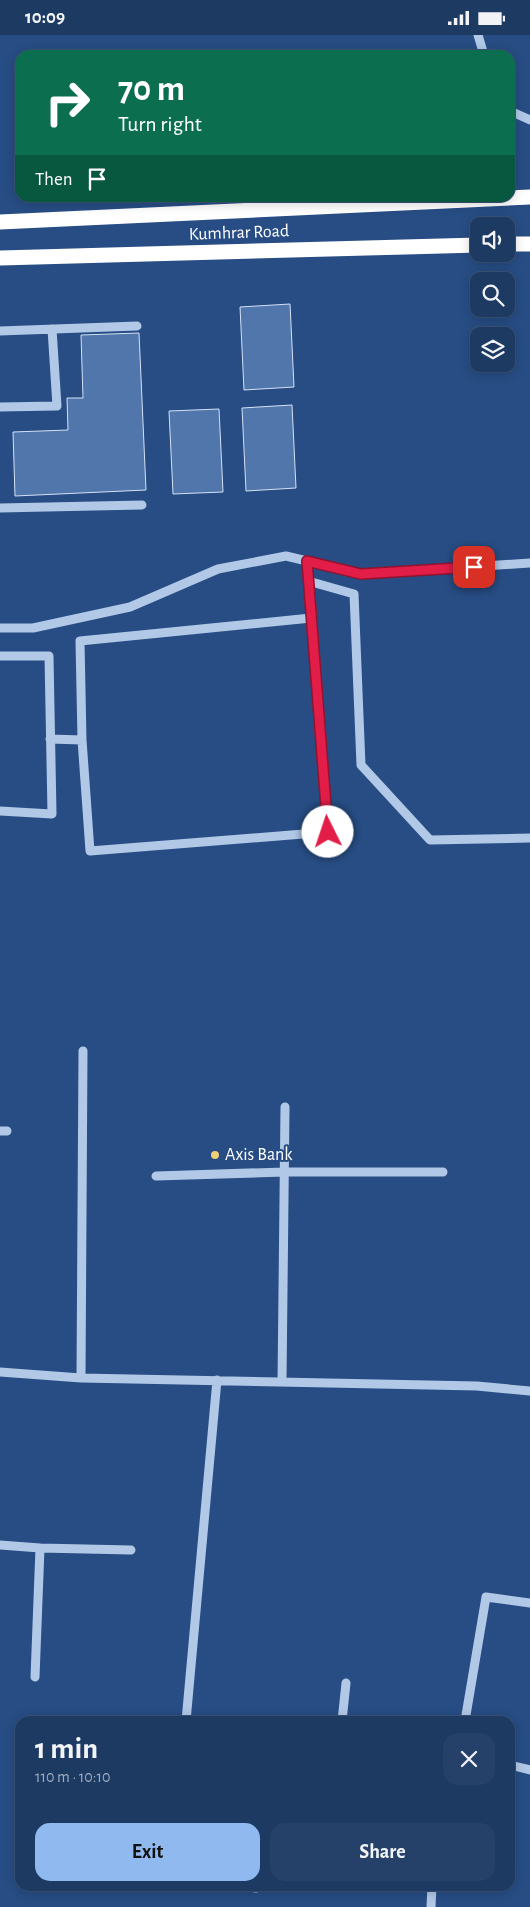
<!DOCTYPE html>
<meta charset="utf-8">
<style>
:root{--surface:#1d3a63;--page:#254169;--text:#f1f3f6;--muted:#a0adbe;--line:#3b5478;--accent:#90b9f0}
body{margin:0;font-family:"Alegreya Sans",sans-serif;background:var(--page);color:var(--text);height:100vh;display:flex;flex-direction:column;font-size:19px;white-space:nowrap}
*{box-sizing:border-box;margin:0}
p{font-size:16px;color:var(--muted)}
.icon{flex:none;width:28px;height:28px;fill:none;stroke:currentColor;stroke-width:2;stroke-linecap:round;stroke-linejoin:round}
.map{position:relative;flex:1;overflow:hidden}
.panel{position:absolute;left:15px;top:1681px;width:500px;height:175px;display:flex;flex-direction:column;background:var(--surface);border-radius:15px;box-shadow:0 2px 12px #0003,0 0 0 1px var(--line)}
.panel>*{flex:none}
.guide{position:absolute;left:15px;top:15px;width:500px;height:152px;border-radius:15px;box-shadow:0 2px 12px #0003,0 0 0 1px var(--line);background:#0b6e4f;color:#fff;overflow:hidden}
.tools{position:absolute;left:470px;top:182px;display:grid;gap:10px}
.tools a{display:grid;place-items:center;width:45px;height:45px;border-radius:10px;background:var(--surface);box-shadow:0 2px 12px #0003,0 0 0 1px var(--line);font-size:25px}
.pin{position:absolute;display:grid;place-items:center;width:42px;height:42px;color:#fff;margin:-21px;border-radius:10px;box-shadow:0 2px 8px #0006}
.me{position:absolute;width:55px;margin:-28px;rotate:356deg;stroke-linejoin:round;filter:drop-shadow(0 0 4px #0008)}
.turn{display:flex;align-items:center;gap:18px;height:105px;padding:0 20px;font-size:22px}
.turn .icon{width:65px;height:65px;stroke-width:2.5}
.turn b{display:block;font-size:35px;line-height:42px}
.then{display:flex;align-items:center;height:48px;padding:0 20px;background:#0003;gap:10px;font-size:19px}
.round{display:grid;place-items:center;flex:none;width:52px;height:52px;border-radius:15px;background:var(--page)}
.headline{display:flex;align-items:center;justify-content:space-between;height:85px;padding:0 20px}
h1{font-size:30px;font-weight:700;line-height:38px}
.primary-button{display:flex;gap:10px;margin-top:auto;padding:10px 20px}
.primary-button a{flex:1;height:58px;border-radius:15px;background:var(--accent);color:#111;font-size:20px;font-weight:700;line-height:58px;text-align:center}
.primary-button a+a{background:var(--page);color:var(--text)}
.status{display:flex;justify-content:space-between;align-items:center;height:35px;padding:0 25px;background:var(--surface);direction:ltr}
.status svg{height:14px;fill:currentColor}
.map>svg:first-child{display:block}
</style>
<div class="status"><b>10:09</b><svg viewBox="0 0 49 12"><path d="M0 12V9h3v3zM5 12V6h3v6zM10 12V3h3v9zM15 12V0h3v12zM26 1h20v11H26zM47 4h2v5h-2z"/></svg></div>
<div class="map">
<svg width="530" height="1872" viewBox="0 0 530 1872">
<rect width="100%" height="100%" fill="#274d84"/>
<path fill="#5076ab" stroke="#d4e2f6" d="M290,269L294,352L244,355L240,272Z
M139,298L146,455L15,461L13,397L68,395L67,363H83L81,300Z
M292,370L296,453L246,456L242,373Z
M219,374L223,457L173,459L169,376Z"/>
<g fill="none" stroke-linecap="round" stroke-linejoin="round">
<path stroke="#b1c8e7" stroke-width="9" d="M478,0L484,20
M510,76L530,85
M0,296L137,291
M0,372L57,371L52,294
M0,473L142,470
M307,526L328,797L90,816L82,705L80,606L311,583
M308,546L354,559L361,730L430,805L530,803
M0,593H33L130,572L218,534L286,521L361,539L530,528
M0,621H49L52,779L0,776
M50,704L82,705
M0,1096H7
M156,1141L284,1137H443
M0,1337L81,1343L477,1351L530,1356
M81,1343L83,1016
M282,1347L285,1072
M0,1510L40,1513L35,1642
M40,1513L131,1515
M186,1686L217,1345
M342,1686L346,1648
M465,1686L486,1562L530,1568
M510,1730L530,1735
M247,1851L256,1853L261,1851
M431,1872L432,1851"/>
<path stroke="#fff" stroke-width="15" d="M0,187L530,162
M506,209H530
M0,223L479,210"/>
</g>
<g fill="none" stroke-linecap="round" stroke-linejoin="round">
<defs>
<path id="route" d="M328,797L307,526L361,539L474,532"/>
</defs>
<use href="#route" stroke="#92132f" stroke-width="12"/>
<use href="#route" stroke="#e11d48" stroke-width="9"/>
</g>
<circle fill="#efd077" stroke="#274d84" stroke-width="2" cx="215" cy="1120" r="5"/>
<g text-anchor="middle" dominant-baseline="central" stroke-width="4" stroke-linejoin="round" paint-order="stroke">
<g font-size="18" fill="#fff" stroke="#274d84">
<text transform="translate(239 198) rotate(-2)">Kumhrar Road</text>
</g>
<g font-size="18" fill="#fff" stroke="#274d84" text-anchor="start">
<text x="225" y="1120">Axis Bank</text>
</g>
</g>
</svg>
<div class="tools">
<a><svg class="icon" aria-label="sound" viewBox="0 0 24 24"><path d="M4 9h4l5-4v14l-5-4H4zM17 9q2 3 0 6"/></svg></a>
<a><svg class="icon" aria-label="search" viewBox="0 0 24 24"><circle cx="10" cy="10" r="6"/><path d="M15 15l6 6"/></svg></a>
<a><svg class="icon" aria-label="layers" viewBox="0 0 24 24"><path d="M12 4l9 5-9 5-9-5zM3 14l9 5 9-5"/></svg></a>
</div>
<div class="pin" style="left:474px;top:532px;background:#d93025"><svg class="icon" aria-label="arrive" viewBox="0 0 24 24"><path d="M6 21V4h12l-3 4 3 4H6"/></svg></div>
<svg class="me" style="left:328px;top:797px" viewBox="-20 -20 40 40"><circle r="19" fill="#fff"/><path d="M0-13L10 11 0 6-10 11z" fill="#e11d48"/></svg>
<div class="guide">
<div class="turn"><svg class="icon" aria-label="right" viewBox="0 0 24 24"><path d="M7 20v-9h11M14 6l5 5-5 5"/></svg><div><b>70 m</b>Turn right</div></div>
<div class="then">Then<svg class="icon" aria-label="arrive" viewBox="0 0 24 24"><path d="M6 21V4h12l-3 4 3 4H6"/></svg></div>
</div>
<section class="panel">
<div class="headline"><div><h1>1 min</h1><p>110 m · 10:10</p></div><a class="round"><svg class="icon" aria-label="close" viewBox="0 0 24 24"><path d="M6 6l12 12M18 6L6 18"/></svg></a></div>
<div class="primary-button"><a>Exit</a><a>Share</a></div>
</section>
</div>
